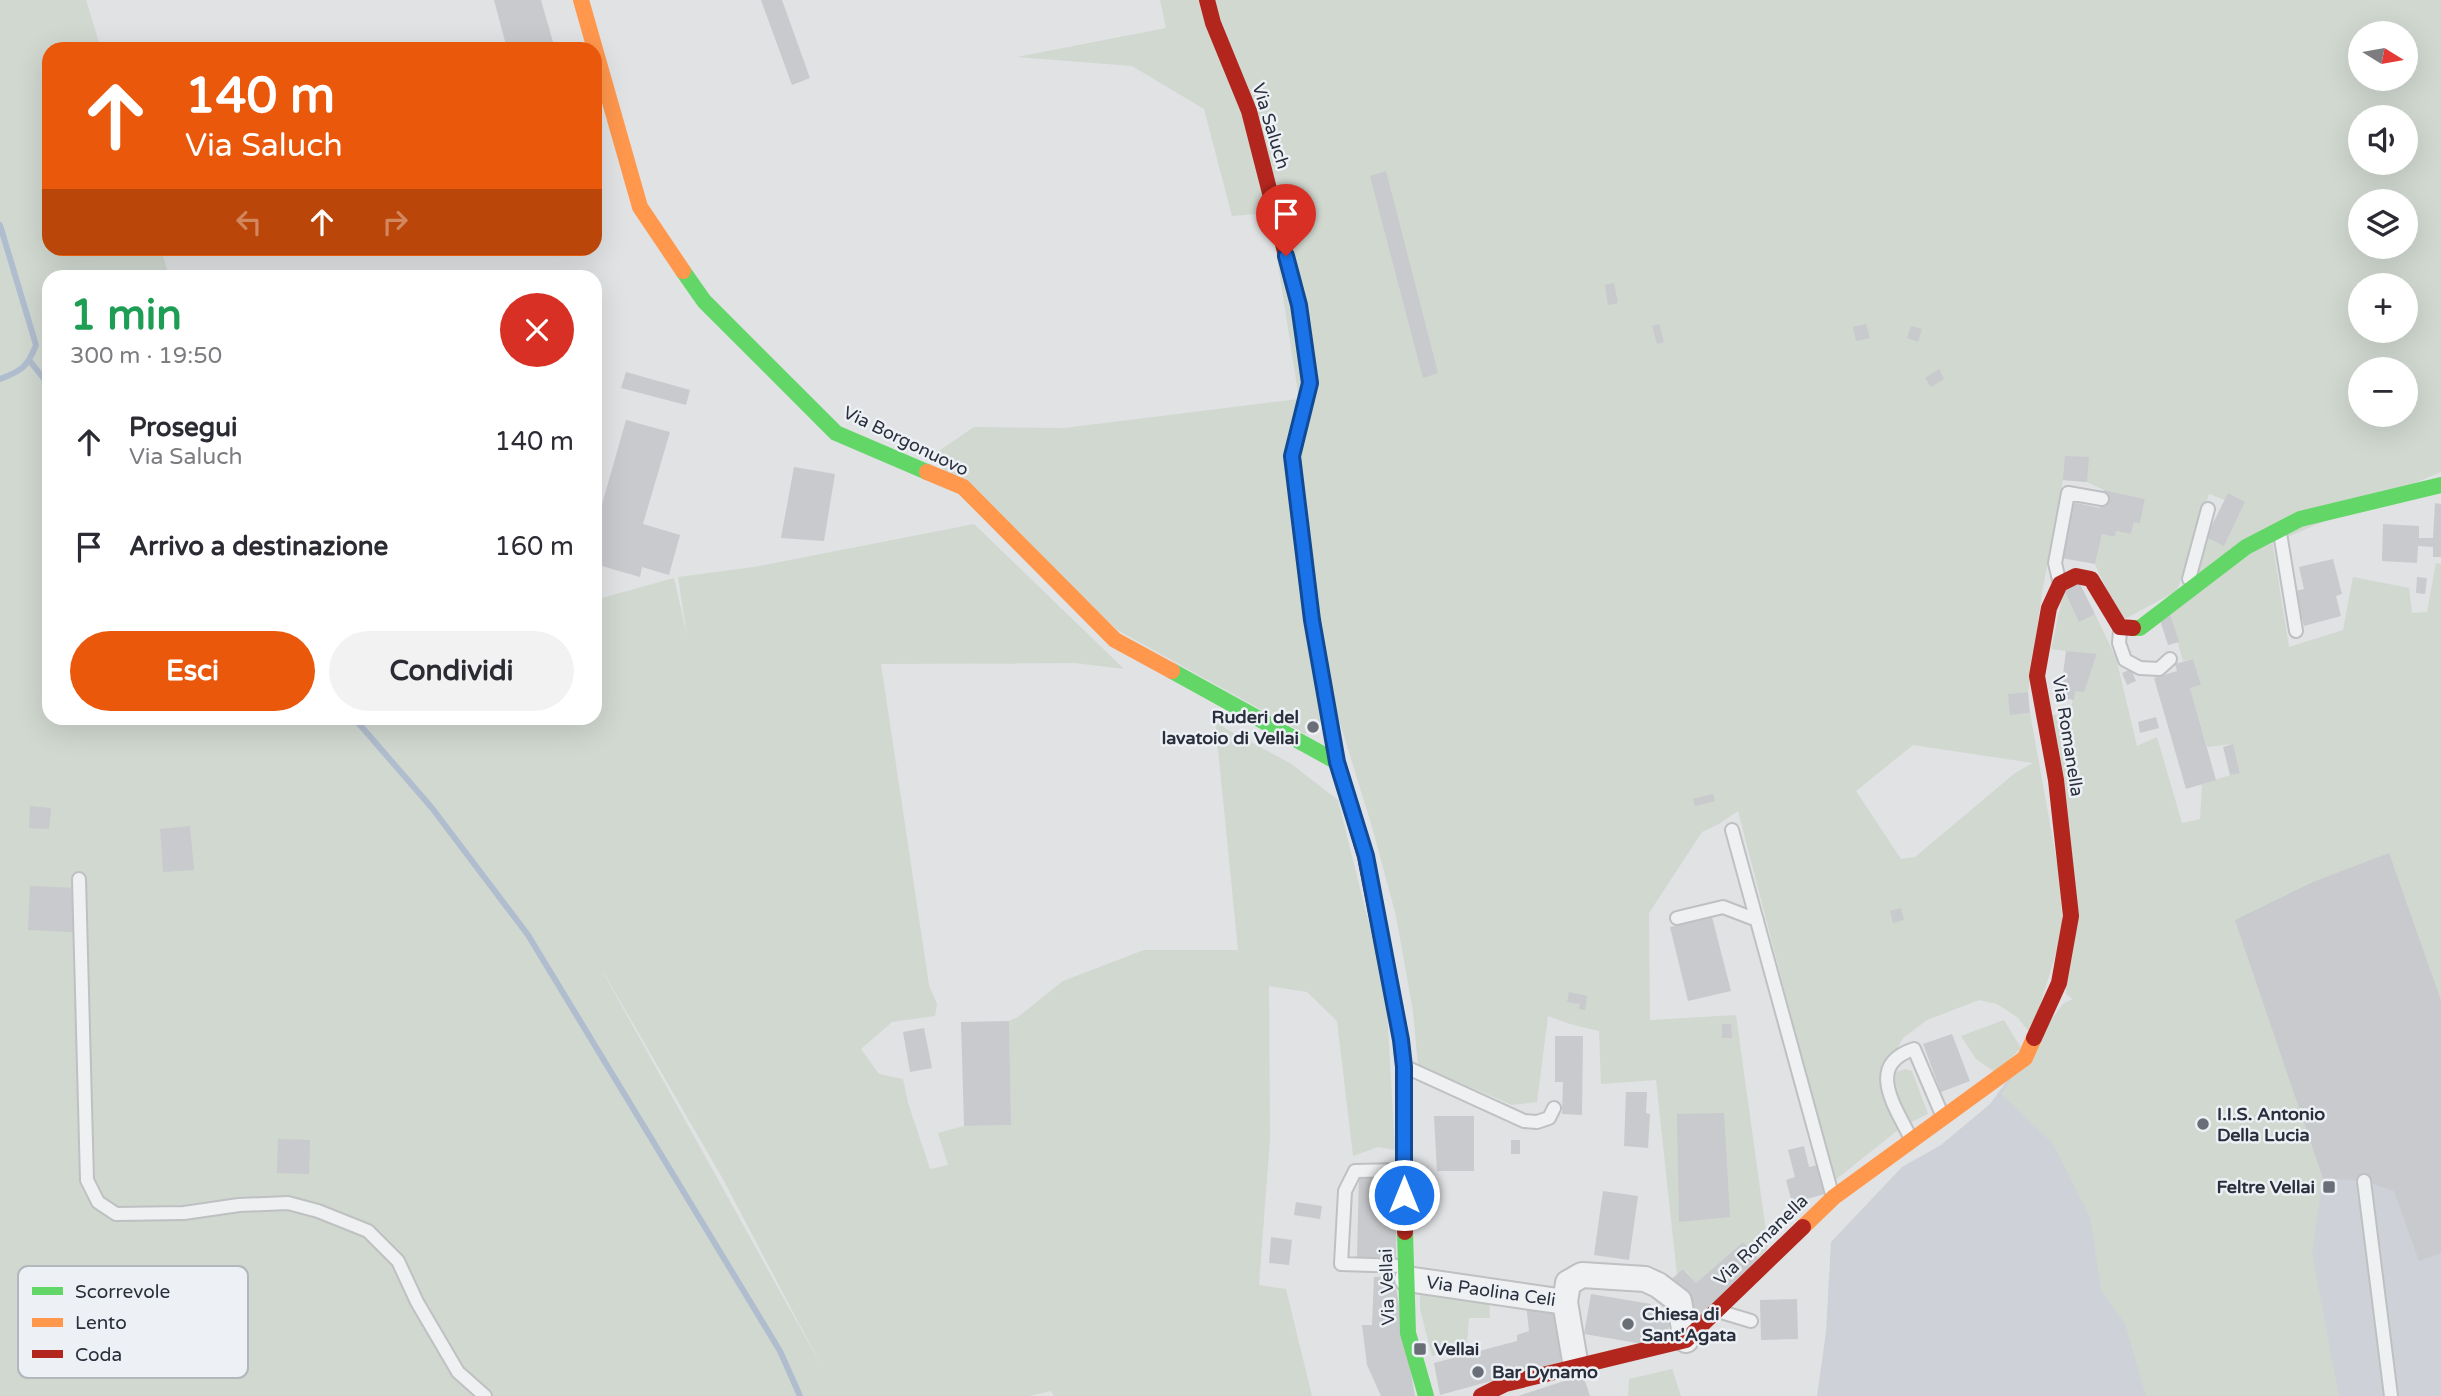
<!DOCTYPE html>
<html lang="it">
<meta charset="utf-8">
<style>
:root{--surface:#fff;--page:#f2f2f3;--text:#2b2b33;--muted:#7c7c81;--accent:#ea580c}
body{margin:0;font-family:"Varela Round",sans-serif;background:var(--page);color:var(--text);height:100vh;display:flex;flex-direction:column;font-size:26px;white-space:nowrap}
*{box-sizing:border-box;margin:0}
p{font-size:23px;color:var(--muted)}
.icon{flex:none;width:38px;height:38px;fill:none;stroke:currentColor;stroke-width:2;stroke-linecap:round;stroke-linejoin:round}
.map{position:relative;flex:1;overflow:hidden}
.panel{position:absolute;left:42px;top:270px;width:560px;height:455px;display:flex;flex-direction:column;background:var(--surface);border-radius:21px;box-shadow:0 7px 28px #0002}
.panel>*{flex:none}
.banner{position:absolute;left:42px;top:42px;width:560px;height:214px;border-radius:21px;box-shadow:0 7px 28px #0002;background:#ea580c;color:#fff;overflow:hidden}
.needle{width:46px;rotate:101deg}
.buttons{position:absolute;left:2348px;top:21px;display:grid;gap:14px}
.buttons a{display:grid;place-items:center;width:70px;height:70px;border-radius:50%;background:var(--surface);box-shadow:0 7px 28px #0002;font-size:35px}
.pin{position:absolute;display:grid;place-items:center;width:60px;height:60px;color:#fff;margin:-72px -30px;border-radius:50% 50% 50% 0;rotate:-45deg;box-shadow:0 0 7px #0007}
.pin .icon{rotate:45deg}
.me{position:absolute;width:77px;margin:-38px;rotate:0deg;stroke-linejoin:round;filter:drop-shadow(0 0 5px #0008)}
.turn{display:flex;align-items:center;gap:24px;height:147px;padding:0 28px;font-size:32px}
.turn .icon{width:91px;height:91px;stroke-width:2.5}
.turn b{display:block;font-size:49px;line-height:60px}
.lanes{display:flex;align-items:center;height:66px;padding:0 28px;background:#0003;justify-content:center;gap:35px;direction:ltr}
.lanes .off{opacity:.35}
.round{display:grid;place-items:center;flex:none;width:74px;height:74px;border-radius:37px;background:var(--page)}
.summary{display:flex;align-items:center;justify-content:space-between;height:119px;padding:0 28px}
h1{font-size:42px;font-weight:700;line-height:52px;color:#1e9e55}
.action{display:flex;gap:14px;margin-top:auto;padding:14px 28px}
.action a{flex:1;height:80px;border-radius:42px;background:var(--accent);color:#fff;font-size:28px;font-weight:700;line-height:80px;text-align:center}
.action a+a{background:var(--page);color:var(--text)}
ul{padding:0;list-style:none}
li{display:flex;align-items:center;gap:21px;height:105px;padding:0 28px}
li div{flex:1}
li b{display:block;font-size:26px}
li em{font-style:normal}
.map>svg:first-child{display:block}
</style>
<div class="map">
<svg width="2441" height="1396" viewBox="0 0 2441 1396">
<rect width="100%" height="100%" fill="#e0e2e4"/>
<path fill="#ced1d7" d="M2441,835V1396H1817L1826,1332L1831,1242L1902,1167L1941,1145L1990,1104L2063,1004L2308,884Z"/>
<path fill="#d0d8d0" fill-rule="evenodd" d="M0,0H86L101,49H49V248L161,249L169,276H49V718H595V600L674,578L687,636L678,577L754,567L974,524L1124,669L1075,663L881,664L929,985L937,1004L935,1016L892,1022L861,1049L879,1074L903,1079L908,1103L930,1169L948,1165L938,1133L964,1126L1011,1125L1009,1021L1018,1017L1063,981L1144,950H1238L1215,719L1226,729L1290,763L1338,800L1386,992L1395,1150L1378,1147L1353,1156L1337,1021L1307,992L1269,986L1270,1139L1259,1285L1286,1289L1312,1396H1054L1051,1391L1029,1396H0ZM604,973L724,1181L823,1369L604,974Z
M1160,0H2441V472L2197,575L2206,537L2224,545L2245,502L2228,493L2225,500L2209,494L2177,591L2121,621L2095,564L2102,534L2114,537L2116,531L2131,534L2134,522H2140L2145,499L2104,490L2087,482L2063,480L2042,593L2028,692L2008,694L2011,715L2030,713L2067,918L2031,1034L2017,1017L1997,1004L1979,1000L1927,1020L1903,1038L1879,1082L1899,1129L1834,1181L1738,811L1719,824L1702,832L1649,913L1650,1020L1736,1015L1768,1246L1761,1262L1743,1242L1696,1283L1684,1269L1677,1275L1656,1080L1601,1084L1599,1031L1570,1024L1548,1016L1537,1102L1512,1105L1418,1065L1413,1011L1396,916L1373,830L1336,710L1282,450L1329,714L1305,734L1119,631L930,457L974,427L1064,428L1299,399L1270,213L1232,216L1204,109L1132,66L1017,57L1166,28ZM2361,33H2406V79H2361ZM2361,117H2406V163H2361ZM2361,201H2406V247H2361ZM2361,285H2406V331H2361ZM2361,369H2406V415H2361ZM1913,745L2033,763L2015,773L1915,857L1901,859L1856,791Z
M2271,534L2289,647L2343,630L2353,577L2409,588L2412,613L2427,612L2436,563L2441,564V836L2437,838L2441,837V1000L2390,857L2235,920L2323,1178L2312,1253L2339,1396H2146L2125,1324L2101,1290L2090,1217L2053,1144L2001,1094L2063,1004L2073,999L2066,994L2051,715H2069L2075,691H2084L2097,655L2051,649L2064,590L2079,621L2095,614L2116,658L2137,746L2157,737L2182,823L2200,819L2202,784L2240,772L2233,744L2207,747L2190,688L2201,685L2193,659L2183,661L2170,614Z
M2004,1020L2021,1048L1996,1073L1976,1059L1961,1036Z
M1905,1069L1912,1071L1928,1114L1907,1124L1890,1087L1893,1073Z
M1420,1292L1489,1297L1490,1318H1469L1467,1343L1432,1356L1420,1309Z
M1672,1369L1681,1396H1628L1629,1379Z"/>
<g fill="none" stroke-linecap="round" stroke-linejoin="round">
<path stroke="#b0bdce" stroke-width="6" d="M0,225L36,345C28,366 22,371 0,379
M29,360L49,385
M354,718L432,808L528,935L780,1351L800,1396"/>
</g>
<path fill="#c8cacd" d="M494,0H541L555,49H507Z
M761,0H782L810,78L792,85Z
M1386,171L1438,373L1423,378L1370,176Z
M1614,283L1618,303L1608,305L1605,285Z
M1659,324L1664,342L1657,344L1652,326Z
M1866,324L1870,338L1856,341L1853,327Z
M1911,326L1922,329L1918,342L1907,338Z
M1939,369L1944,379L1931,387L1925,378Z
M626,372L690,390L686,405L621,388Z
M626,420L670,432L643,524L680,535L669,575L642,567L640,577L595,564V529Z
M2065,456L2089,457L2087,482L2063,480Z
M794,467L835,474L824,541L781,538Z
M2104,490L2145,499L2140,523L2134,522L2131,534L2116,531L2115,537L2102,534L2095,564L2061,558L2072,502L2100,508Z
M2228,493L2245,502L2224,546L2206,537Z
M2435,503L2441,504V557H2433V547L2418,546L2417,563L2382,561L2383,524L2419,526V538H2433Z
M2333,559L2342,594L2336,596L2341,616L2304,626L2295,591L2304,589L2299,567Z
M2417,577L2427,578L2425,594L2416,593Z
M2079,582L2095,614L2079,622L2064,590Z
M2170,614L2179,642L2168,645L2159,617Z
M2066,651L2097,654L2084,692L2075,691L2074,700L2060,698Z
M2193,659L2201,685L2190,688L2216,780L2186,789L2154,678L2177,671L2175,664Z
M2131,669L2136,681L2127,685L2122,673Z
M2028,692L2030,713L2010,715L2008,694Z
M2156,717L2159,728L2140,733L2138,722Z
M2233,744L2240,773L2230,775L2223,747Z
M1713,794L1715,801L1695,806L1693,799Z
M30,806L51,808L49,829L29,828Z
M190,826L194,870L163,872L160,829Z
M2389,853L2441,1001V1253L2419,1261L2394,1191L2364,1181L2323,1178L2235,920L2313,882Z
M30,886L75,888L73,932L28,930Z
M1901,908L1904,920L1893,923L1890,911Z
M1712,917L1731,991L1688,1001L1670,927Z
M1569,992L1587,996L1585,1010L1579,1009L1580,1004L1567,1002Z
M1009,1021L1011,1125L964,1126L961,1022Z
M1722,1024H1731L1732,1038H1722Z
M924,1028L932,1068L910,1072L903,1032Z
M1952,1034L1970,1081L1941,1092L1923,1044Z
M1555,1036H1583L1582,1115L1562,1114L1563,1082H1555Z
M1626,1092H1647L1646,1113L1650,1114L1648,1148L1624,1146Z
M1724,1113L1730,1217L1679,1222L1677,1114Z
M1434,1116H1474V1171H1437Z
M278,1139L310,1140L309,1174L277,1173Z
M1511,1140H1520V1154H1511Z
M1804,1146L1809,1167L1818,1165L1825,1194L1792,1203L1786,1180L1795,1177L1788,1150Z
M1359,1174L1397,1175L1396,1258L1357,1257Z
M1603,1191L1638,1196L1629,1260L1594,1255Z
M1296,1202L1322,1206L1320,1219L1294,1215Z
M1271,1237L1292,1240L1289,1265L1269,1263Z
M1743,1242L1761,1262L1698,1318L1667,1283L1683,1269L1696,1283Z
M1394,1276L1415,1396H1381L1367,1365L1362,1325H1372L1374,1277Z
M1591,1294L1651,1304L1650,1311L1671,1315L1666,1343L1643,1344L1584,1334Z
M1797,1299L1798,1339L1761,1340L1760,1300Z
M1526,1303L1554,1309L1561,1362L1440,1395L1434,1363L1517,1341V1335L1529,1331Z
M1583,1375L1590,1396H1518Z"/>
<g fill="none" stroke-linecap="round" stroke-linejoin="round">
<defs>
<path id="lane" d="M2280,533L2296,631
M2189,579L2208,509
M2059,580L2055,563L2068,493L2102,499
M2120,631L2119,643L2125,660L2140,668L2159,669L2170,659
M1732,830L1832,1194
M79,879L87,1180L98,1202L116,1214L184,1213L239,1205L288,1203L318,1211L368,1231L398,1261L417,1302L458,1372L485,1396
M1677,918L1723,907L1757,920
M1408,1068L1524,1121L1537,1122L1549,1118L1554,1108
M1910,1137C1895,1106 1865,1065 1914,1049L1943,1117
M1403,1170L1355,1171L1345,1191L1341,1264L1404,1266
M2364,1181L2391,1396
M1721,1312L1751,1321"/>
<path id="street" d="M1407,1279L1565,1302
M1576,1367L1565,1302L1568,1283L1582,1275L1645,1279L1658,1285L1679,1301L1686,1340"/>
</defs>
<use href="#lane" stroke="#bec0c2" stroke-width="16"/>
<use href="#street" stroke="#bec0c2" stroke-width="28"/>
<use href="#lane" stroke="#eff0f1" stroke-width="12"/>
<use href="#street" stroke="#eff0f1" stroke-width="24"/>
<path stroke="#63d668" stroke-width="16" d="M683,271L704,301L836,433L927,472
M1292,279L1299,305L1310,383L1292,456L1312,620L1337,762L1353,815
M2133,628H2140L2246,547L2300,519L2441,485
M1172,671L1337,762
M1405,1232L1408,1333L1426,1396"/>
<path stroke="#ff974d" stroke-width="16" d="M581,0L640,207L683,271
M927,472L963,487L1115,640L1172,671
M1803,1227L1834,1197L2025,1058L2034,1038"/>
<path stroke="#b3261e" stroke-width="16" d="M1207,0L1213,23L1249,111L1292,279
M1353,815L1365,856L1401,1040L1404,1067L1405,1232
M2034,1038L2059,983L2071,916L2056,780L2037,676L2049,608L2060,584L2076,576L2091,579L2120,627L2133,628
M1481,1396L1505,1384L1686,1340L1803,1227"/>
</g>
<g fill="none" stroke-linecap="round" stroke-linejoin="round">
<defs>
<path id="route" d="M1286,256L1299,305L1310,383L1292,456L1312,620L1337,762L1366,856L1401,1040L1404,1067V1195"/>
</defs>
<use href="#route" stroke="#114b97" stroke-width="18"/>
<use href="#route" stroke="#1a73e8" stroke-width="12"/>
</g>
<g fill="#696e77" stroke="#edf0f4" stroke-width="2.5">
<circle cx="1313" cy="727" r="7"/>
<circle cx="2203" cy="1124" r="7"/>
<rect x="2322" y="1180" width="14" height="14" rx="3.5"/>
<circle cx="1628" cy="1324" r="7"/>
<rect x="1413" y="1342" width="14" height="14" rx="3.5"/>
<circle cx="1478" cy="1372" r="7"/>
</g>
<g text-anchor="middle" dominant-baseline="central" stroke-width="5" stroke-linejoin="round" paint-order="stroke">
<g font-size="18" fill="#292f3c" stroke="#edf0f4">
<text transform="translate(1271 126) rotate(73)">Via Saluch</text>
<text transform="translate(906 441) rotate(26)">Via Borgonuovo</text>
<text transform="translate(2068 736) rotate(81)">Via Romanella</text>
<text transform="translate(1761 1240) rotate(-44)">Via Romanella</text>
<text transform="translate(1387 1287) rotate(-92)">Via Vellai</text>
<text transform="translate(1491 1291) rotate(8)">Via Paolina Celi</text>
</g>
<g font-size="18" font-weight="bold" fill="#292f3c" stroke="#edf0f4" text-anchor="start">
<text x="1299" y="717" text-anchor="end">Ruderi del<tspan x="1299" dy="21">lavatoio di Vellai</tspan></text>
<text x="2217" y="1114">I.I.S. Antonio<tspan x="2217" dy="21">Della Lucia</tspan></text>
<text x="2315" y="1187" text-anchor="end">Feltre Vellai</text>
<text x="1642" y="1314">Chiesa di<tspan x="1642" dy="21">Sant'Agata</tspan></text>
<text x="1434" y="1349">Vellai</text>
<text x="1492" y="1372">Bar Dynamo</text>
</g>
</g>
<rect x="18" y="1266" width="230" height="112" rx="10" fill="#edf0f4" stroke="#b2b6bd" stroke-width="2"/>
<rect x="32" y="1287" width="31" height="8" fill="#63d668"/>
<rect x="32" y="1318" width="31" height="9" fill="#ff974d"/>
<rect x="32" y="1350" width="31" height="8" fill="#b3261e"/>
<g font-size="19" fill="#292f3c">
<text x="75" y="1298">Scorrevole</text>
<text x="75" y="1329">Lento</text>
<text x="75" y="1361">Coda</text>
</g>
</svg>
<div class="buttons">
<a><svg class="needle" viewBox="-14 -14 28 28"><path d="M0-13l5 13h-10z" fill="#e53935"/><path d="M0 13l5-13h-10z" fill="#7c7c81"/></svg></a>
<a><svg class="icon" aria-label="sound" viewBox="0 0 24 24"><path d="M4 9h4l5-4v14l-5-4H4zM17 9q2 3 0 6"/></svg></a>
<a><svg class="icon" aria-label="layers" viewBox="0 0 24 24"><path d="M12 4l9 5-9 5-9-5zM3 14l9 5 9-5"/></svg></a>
<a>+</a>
<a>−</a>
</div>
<div class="pin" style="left:1286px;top:256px;background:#d93025"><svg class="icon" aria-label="arrive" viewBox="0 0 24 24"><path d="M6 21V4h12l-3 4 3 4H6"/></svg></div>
<svg class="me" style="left:1404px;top:1195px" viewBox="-20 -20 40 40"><circle r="17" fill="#1a73e8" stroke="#fff" stroke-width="3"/><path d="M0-11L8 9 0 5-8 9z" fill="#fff"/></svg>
<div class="banner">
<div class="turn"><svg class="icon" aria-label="ahead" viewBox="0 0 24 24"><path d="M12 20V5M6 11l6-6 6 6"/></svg><div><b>140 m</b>Via Saluch</div></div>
<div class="lanes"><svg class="icon off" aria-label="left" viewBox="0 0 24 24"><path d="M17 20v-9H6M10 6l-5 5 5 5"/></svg><svg class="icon" aria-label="ahead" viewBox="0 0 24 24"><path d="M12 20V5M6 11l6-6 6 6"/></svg><svg class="icon off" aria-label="right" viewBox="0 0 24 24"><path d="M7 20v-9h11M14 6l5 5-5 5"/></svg></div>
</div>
<section class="panel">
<div class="summary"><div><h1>1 min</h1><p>300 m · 19:50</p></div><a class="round" style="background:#d93025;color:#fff"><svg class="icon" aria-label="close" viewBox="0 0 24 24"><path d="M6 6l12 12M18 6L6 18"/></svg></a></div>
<ul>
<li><svg class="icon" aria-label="ahead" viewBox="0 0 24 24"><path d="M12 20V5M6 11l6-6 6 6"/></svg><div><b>Prosegui</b><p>Via Saluch</p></div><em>140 m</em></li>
<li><svg class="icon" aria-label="arrive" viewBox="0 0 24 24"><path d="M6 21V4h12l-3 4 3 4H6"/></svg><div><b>Arrivo a destinazione</b></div><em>160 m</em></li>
</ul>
<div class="action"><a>Esci</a><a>Condividi</a></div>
</section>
</div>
